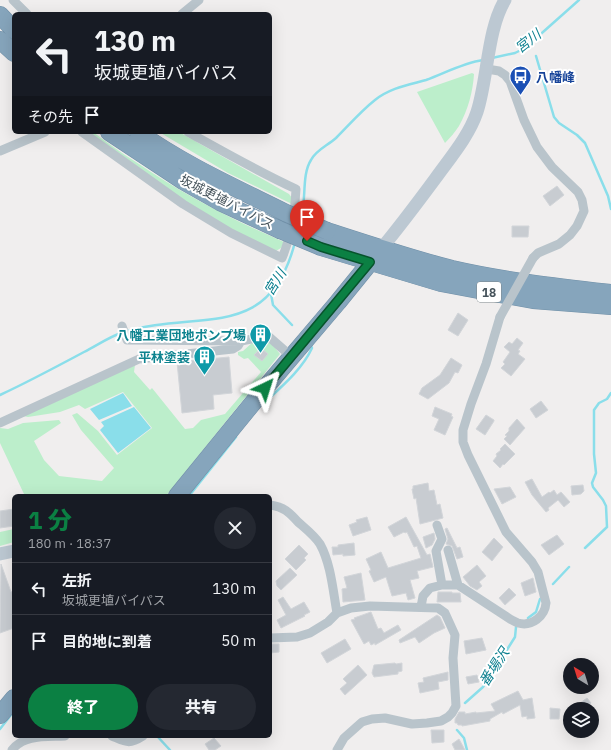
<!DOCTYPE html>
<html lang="ja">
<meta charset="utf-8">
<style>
:root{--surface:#171b24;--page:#242831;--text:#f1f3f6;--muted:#9ea1a6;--line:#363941;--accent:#0b8043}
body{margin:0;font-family:"IBM Plex Sans","Noto Sans JP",sans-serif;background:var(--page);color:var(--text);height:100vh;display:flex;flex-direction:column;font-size:15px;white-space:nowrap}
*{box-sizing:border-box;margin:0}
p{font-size:13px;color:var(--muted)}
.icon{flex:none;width:22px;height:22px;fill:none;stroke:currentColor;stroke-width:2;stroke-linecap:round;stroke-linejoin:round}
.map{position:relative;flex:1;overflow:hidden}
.side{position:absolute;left:12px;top:494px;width:260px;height:244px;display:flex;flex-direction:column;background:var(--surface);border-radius:6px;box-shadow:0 4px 16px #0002}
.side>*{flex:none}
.hud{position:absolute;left:12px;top:12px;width:260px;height:122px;border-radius:6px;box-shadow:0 4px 16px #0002;background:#171b24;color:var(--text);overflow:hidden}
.needle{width:26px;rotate:322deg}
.tools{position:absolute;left:563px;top:658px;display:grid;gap:8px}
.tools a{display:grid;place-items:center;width:36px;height:36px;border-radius:50%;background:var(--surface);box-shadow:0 4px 16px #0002;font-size:20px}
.pin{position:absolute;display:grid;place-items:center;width:34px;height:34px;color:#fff;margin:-41px -17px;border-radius:50% 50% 50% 0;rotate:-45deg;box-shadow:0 0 4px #0007}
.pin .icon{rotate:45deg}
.me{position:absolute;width:44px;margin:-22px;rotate:41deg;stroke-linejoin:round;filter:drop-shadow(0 0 3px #0008)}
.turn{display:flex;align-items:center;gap:14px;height:84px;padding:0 16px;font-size:18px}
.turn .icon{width:52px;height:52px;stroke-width:2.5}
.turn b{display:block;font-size:28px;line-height:34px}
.then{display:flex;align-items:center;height:38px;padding:0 16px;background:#0003;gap:8px;font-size:15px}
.round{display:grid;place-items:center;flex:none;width:42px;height:42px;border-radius:21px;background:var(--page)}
.headline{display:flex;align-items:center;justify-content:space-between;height:68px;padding:0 16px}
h1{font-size:24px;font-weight:800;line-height:30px;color:var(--accent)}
.action{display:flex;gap:8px;margin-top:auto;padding:8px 16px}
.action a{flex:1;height:46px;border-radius:24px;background:var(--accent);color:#fff;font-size:16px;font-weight:800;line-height:46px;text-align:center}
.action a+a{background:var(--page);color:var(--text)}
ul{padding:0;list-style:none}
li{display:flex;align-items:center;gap:12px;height:52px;padding:0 16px;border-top:1px solid var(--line)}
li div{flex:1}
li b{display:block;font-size:15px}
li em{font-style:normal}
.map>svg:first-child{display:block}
</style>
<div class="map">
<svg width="611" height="750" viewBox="0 0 611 750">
<rect width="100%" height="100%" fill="#f0eeee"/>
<path fill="#bceecb" d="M472,73L474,74C473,91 468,110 459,126C455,132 450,138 445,143L417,92Z
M89,132H93C107,142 121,153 136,162C182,194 233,220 284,242L281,248L276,251L233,230L185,201Z
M159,132H179L289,194L292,198V204L228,173Z
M265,340L272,344L280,354L166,496H26L24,494L0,443V428L8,429L23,423L59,420L61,423L34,441L44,460L59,476L102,481L114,468L81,430L72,415L77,413L98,431L117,455L152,428L123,392L85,409L79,405L60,412L28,417L23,416L135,365L134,372L150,390L152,388L185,429L193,428L201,420L225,414L261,372L248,358L244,359L238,355V352L243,351L253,342Z
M14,529V542L0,546V532Z"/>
<path fill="#8adeea" d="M123,393L132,406L99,420L90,409Z
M134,407L151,428L118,453L100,430L104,426L101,422Z"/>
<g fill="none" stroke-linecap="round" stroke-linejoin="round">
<path stroke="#8adeea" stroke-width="2.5" d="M536,56L554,117L559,123L577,135L585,143L608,196L611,209
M492,58L515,53L525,48L579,0
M302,213C306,197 302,174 311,160C316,150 327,146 336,138C349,125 361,111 375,100C390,88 408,85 426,80C445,73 463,63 483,60
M271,294L273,305L292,325
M0,395C28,382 56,367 84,352C96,346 109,337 121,333C197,308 269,345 295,242
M263,404C280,388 302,370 312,348L311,346
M189,496L236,437
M607,527L606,506L603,500L593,487L592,483L596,473L594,454V410L599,403L607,399L611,393
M585,548L607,527
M553,584L569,567
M528,618L536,612L540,599
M465,703L483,687L490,676L492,667L503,656L515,637L516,627
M0,729L14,711
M457,730L464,738L467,750
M157,736L170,750"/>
</g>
<path fill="#c8ccd1" stroke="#d2d5d9" d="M557,186L564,195L550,206L543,196Z
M512,226H529L528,237H512Z
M458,313L468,320L458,336L448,330Z
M517,338L523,343L518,350L520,351L518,354L525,359L511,376L501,368L505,364L503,362L510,352L504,347L509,342L512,344Z
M261,348L268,354L262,361L254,355Z
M229,357L232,393L213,395L214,409L182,413L177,362Z
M451,358L462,365L458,373L455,372L449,383L428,399L419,394L422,388L440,375Z
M541,401L548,410L536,418L530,409Z
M435,407L452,414L451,416L453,417L445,435L434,430L439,419L432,416Z
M486,415L494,420V421L485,435L476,429Z
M517,419L525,428L510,445L504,439L507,436L505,435L509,431V428Z
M505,444L515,454L504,465L503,464L500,468L493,461L497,456L496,454L501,450L500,449Z
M532,479L542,497L549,492L550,493L554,490L557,495L561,492L570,502L564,507L558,500L548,508L549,510L546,512L532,495L525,482Z
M428,483L429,491L434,490L437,505L440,504L443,518L420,524L416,498L414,499L412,489H413V486Z
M583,485L584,491L581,494L572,495L571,486Z
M510,487L516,497L502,504L494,489Z
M14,509V526L0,528V511Z
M367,517L371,530L353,536L349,525L357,522L356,520Z
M406,517L427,555L430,554L433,567L417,571L419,578L410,580L415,598L408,600L406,593L392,596L386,577L374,582L369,571L371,570L366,559L381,552L388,568L421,558L417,546L414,547L407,532L405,533L404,532L394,537L388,527Z
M447,528L457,548L460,547L463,557L457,559L452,546L446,544L448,539L445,529Z
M434,533L435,539L432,545L426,548L423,537Z
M557,535L564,544L549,555L541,545Z
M494,538L503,547L492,561L482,552Z
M354,543L355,555L343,556V554L333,555L332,547H338V545Z
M299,545L308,554L304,558L306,560L296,570L285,559Z
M1,564L11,592L14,591V628L0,633Z
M477,565L486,576L479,582L482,586L477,590L470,586L463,577Z
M290,568L297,575L281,590L277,586L276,581Z
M361,573L365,600L343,602L342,589L347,588L344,577Z
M533,578L536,592L525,596L521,583Z
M509,588L516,595L505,605L499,598Z
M438,592H452V593H460L461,602H437Z
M283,597L291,609L304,602L310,612L304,615L305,616L281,628L277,620L286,615L278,600Z
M371,612L378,629L381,628L384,633L398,625L401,630L375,645V643L371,645L369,641L364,644L351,620L355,619L354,618Z
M437,615L440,617L445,628L434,633L419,643L415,637L400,643L399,640Z
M482,638L486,650L466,654L464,641Z
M345,639L351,649L327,663L321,653Z
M270,644H279V652L270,653Z
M395,663L396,664L402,663V671L398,672V674L374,677L372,673L374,665Z
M358,665L367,675L345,695L340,689L347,683L343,679Z
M448,672V680L438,682L439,689L420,693L418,683L424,682L423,678Z
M477,675L479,682L468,684L466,677Z
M518,691L523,700L532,698L535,718L527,719V716L522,717L520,705L503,714L502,712L490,719V721L462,726V725H458L457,723H455V719L459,712H465V714L476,712V713L495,711L491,704Z
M587,698L591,703L588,706L590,709H572Z
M550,708L560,709L559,719H550Z
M431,730H444V742L432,743Z
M214,738L221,746L215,750H209L205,744Z
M459,739L465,750H455L452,744Z"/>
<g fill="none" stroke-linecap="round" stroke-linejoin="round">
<defs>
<path id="highway" d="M0,15L14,30
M0,40L14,53
M109,132L183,181L220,202L280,230
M138,132C184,165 236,188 286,213
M327,231C368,244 409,258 452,269C504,281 558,287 611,293
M321,247L441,283L533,300L611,306
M177,496L265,388L338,302L381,249
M0,715L14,698"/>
</defs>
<use href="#highway" stroke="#7190a8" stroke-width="18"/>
<path stroke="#b9c4cb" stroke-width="9" d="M13,0L27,14
M182,14L199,0
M487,69L499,71L505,75L510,81L524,120L537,147L552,167L578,192L582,200L584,211L577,226L570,235L559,244L538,253L533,258
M82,132L183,204L231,233L282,258C291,237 295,212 296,189C259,172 224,152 188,132
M0,151L45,132
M122,326L127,340L241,341
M0,423L139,359L233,349L238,346L241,341L268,336L292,357
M270,505C284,507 289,512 298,522C306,529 314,535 320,544C331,564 333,591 337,613
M437,525L442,539L436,551L442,585
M448,550L458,585
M421,607L423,596L430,588L442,585H458L510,619C512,620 515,622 518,623C532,627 545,616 546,603L538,572L532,562L506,532L468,455L463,442V430L471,404L486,364L500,317
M270,638L297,637L310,633L328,622L337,613L351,608L370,606L438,608L445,613L455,635L453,658L456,706L452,713L448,717L441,721L427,723L412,724L385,718L372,719L362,722L344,738L337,750
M112,736C126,742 129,745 143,736
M12,750C24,734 47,737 65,736"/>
<path stroke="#bcc8d2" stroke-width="13" d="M381,249C400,226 418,202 435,179C450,158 469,136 477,112C488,78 487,30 505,0
M0,554L14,551"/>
<use href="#highway" stroke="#86a5bc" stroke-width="17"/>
<defs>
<path id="highway-bridge" d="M286,213L327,231
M280,230L321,247"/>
</defs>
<use href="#highway-bridge" stroke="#7190a8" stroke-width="18" stroke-linecap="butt"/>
<path stroke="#b9c4cb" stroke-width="9" d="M500,317L533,258"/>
<use href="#highway-bridge" stroke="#86a5bc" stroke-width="17"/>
</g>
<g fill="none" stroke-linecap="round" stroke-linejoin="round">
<defs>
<path id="route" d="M265,388L370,262L321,247L307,241"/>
</defs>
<use href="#route" stroke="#07532c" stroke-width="10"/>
<use href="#route" stroke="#0b8043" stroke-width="7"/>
</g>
<defs>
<symbol id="bus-pin" viewBox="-11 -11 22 30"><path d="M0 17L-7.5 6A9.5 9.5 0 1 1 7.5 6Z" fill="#1a4fb4" stroke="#fff"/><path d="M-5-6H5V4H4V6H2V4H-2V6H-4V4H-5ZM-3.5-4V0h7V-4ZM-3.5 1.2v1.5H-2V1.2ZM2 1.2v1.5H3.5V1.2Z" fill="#fff"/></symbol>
<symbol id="building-pin" viewBox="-11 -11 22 30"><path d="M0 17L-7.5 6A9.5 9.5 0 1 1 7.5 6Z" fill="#0f9aa8" stroke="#fff"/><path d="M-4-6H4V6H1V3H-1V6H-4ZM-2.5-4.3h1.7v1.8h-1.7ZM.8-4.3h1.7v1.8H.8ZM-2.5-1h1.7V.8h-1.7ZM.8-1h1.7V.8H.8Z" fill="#fff"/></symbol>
</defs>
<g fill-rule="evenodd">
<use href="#bus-pin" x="508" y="64" width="25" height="34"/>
<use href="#building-pin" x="248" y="322" width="25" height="34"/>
<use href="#building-pin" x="192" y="344" width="25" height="34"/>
</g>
<g text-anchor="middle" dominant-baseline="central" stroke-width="4" stroke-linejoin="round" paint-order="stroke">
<rect fill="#fff" stroke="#7e878c" stroke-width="1" x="477" y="282" width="24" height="20" rx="3"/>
<g font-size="12" font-weight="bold" fill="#46535b">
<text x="489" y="292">18</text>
</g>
<g font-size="13" font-weight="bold" fill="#164399" stroke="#fff" text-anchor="start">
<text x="536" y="77">八幡峰</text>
</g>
<g font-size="13" fill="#46535b" stroke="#fff">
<text transform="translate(227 202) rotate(27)">坂城更埴バイパス</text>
</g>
<g font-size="13" font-weight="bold" fill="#0d838f" stroke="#fff" text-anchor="end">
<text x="246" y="335">八幡工業団地ポンプ場</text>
<text x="190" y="357">平林塗装</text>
</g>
<g font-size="14" font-style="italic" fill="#0e8090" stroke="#fff">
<text transform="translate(528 41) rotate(-38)">宮川</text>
<text transform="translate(275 282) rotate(-58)">宮川</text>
<text transform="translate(494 667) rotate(-57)">番場沢</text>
</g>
</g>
</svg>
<div class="tools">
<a><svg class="needle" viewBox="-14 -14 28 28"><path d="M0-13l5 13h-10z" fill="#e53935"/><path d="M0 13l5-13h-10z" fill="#9ea1a6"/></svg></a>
<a><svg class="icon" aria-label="layers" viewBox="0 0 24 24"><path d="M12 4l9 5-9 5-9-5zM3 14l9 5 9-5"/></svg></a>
</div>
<div class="pin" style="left:307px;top:241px;background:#d93025"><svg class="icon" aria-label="arrive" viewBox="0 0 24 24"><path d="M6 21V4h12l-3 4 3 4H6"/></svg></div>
<svg class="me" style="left:265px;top:388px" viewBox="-20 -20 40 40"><path d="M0-17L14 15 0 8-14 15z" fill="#0b8043" stroke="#fff" stroke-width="4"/></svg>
<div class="hud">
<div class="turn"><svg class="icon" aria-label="left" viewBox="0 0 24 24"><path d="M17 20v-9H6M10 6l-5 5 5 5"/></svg><div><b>130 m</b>坂城更埴バイパス</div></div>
<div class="then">その先<svg class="icon" aria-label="arrive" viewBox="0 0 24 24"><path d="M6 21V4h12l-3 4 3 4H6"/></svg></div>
</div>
<section class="side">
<div class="headline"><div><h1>1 分</h1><p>180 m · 18:37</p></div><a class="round"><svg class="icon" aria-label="close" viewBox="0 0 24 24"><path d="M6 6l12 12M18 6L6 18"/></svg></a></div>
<ul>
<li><svg class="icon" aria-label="left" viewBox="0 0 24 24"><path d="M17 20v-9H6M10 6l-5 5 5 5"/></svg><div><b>左折</b><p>坂城更埴バイパス</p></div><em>130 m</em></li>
<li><svg class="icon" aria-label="arrive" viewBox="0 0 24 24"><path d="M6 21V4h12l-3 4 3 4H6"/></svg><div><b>目的地に到着</b></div><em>50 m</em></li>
</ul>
<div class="action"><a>終了</a><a>共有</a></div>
</section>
</div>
